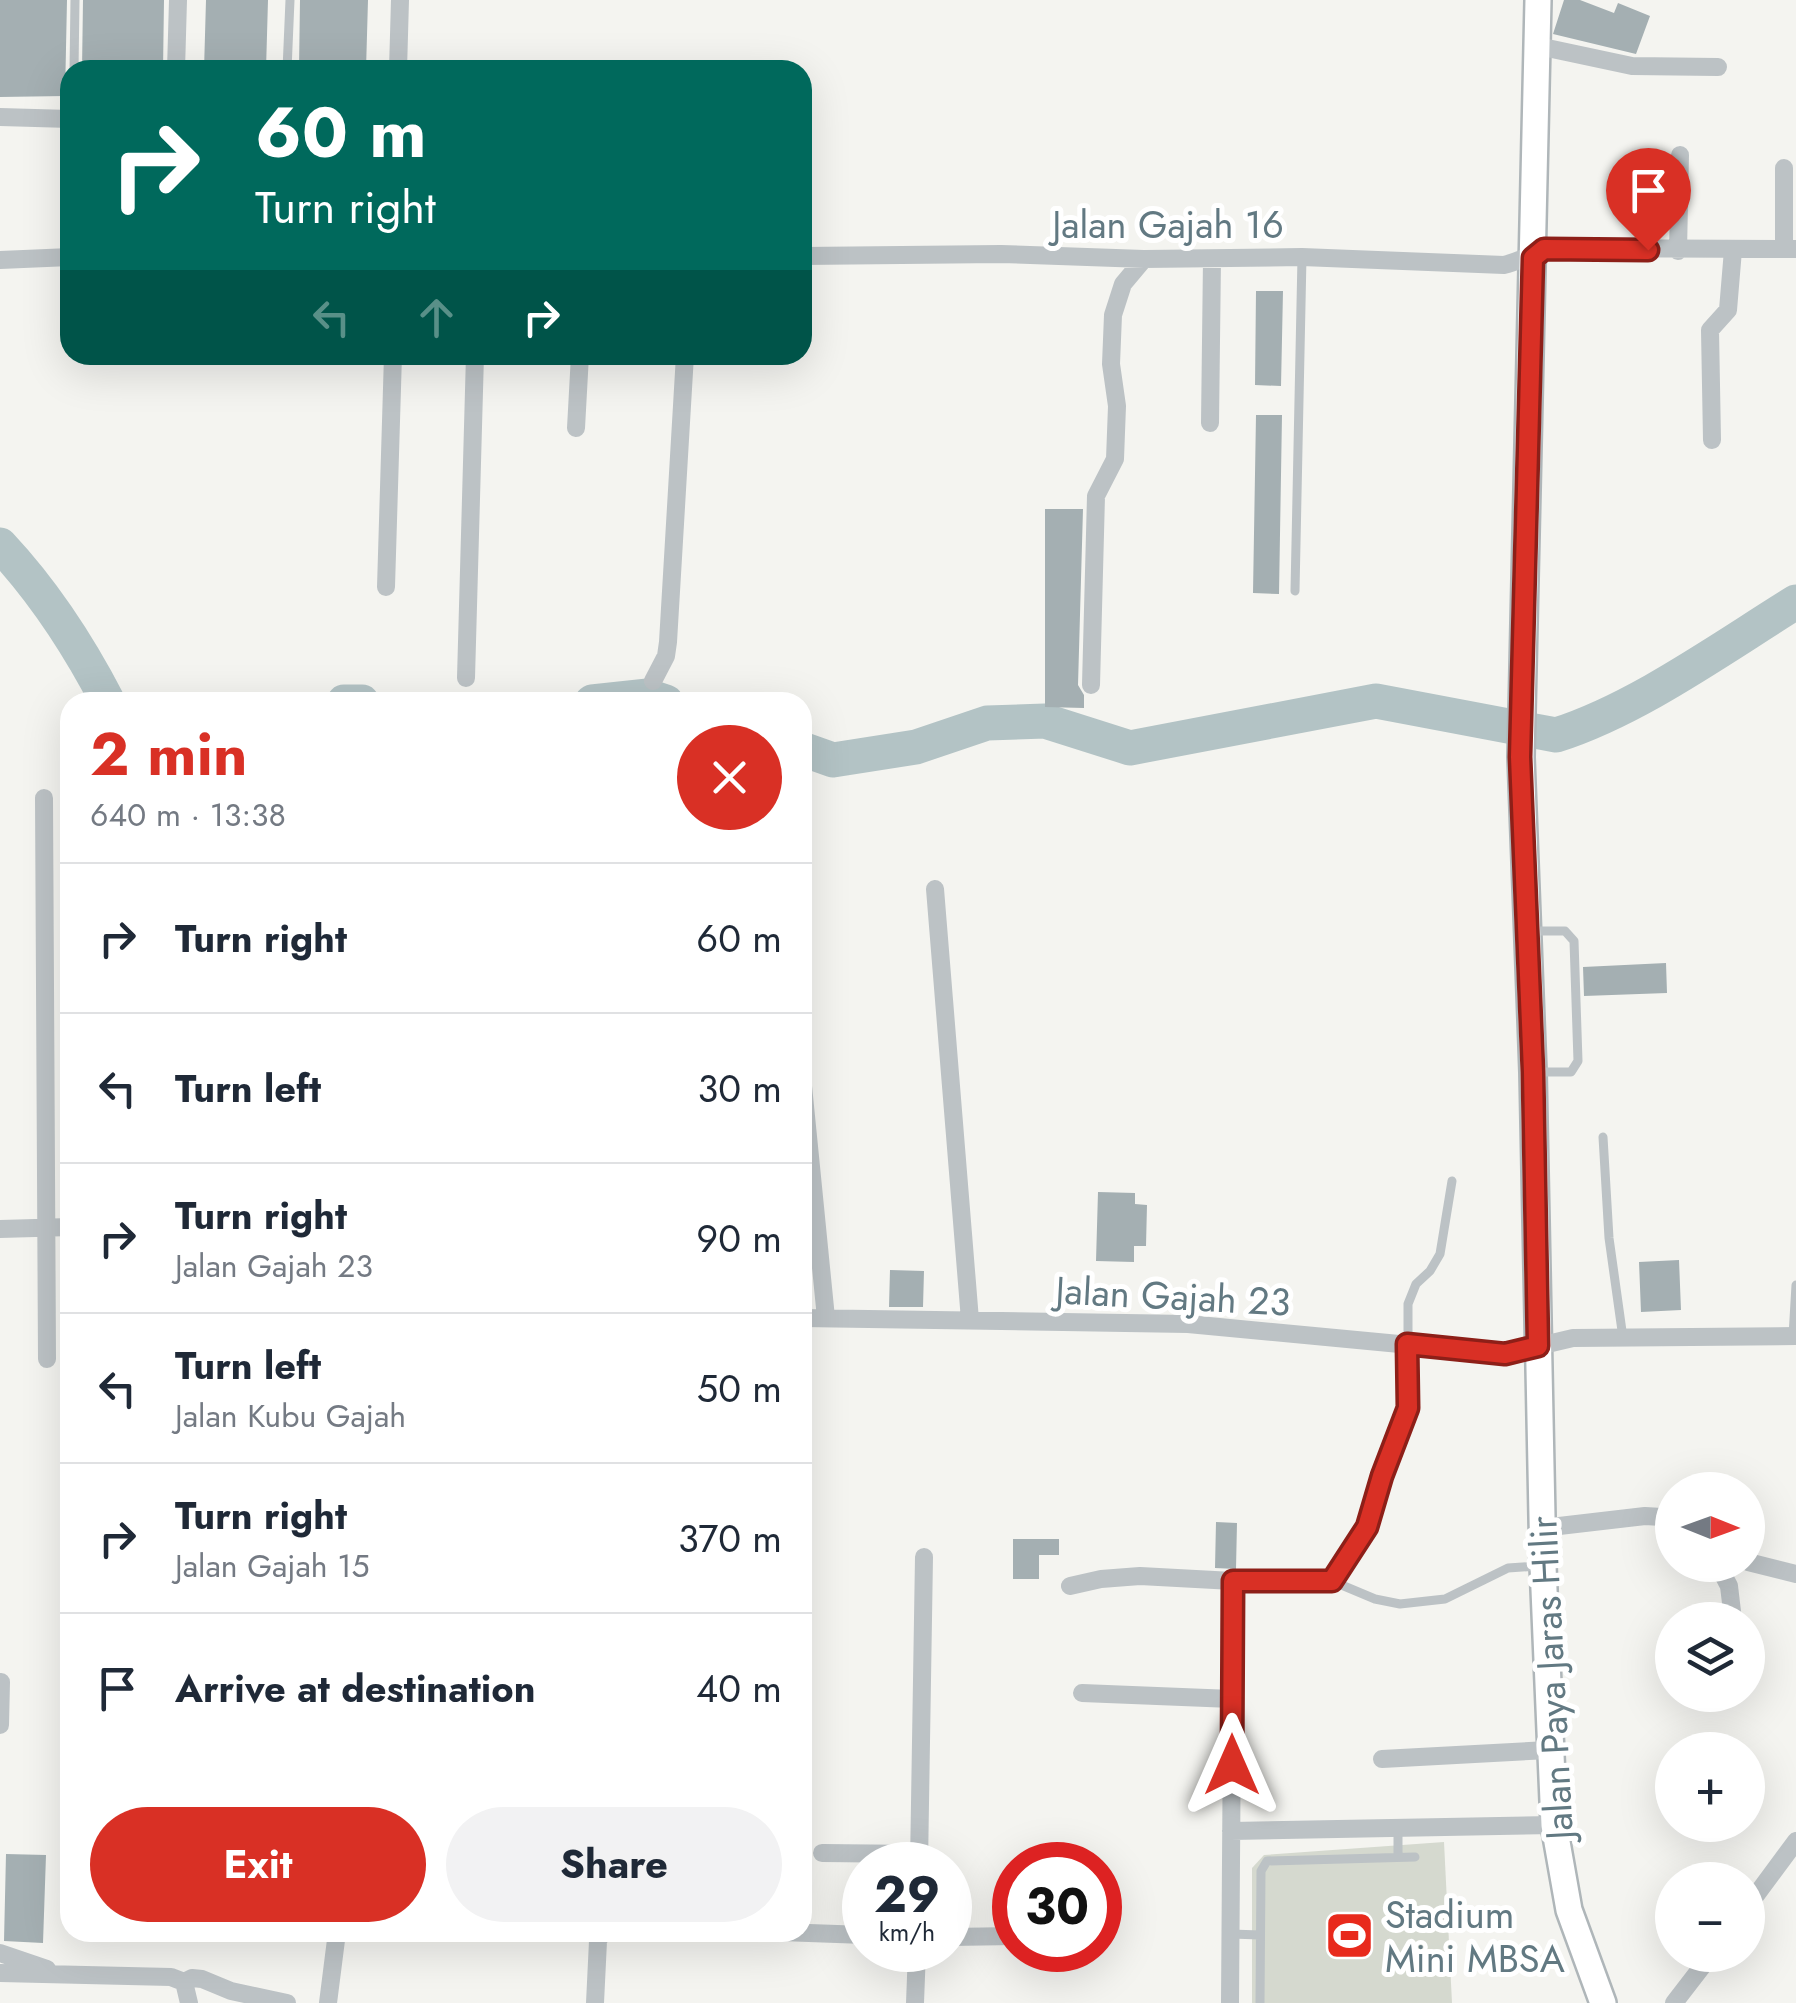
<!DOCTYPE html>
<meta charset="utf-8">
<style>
:root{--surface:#fff;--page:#f2f2f3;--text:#1f2937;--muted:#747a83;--line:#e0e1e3;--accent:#d93025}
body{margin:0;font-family:Jost,sans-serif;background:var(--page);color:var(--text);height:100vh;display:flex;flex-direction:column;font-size:38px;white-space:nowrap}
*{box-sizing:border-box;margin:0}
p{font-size:32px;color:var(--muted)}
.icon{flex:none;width:55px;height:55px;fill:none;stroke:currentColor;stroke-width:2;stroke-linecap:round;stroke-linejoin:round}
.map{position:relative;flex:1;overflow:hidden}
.panel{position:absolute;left:60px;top:692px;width:752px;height:1250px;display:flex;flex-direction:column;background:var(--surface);border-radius:30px;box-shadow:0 10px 40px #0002}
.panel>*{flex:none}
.top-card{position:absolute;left:60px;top:60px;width:752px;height:305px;border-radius:30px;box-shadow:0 10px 40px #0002;background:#00695c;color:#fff;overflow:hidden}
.needle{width:65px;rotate:91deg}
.controls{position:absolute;left:1655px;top:1472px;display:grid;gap:20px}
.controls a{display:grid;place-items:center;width:110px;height:110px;border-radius:50%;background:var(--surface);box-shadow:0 10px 40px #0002;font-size:50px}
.speed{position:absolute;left:842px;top:1842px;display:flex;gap:20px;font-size:50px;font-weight:700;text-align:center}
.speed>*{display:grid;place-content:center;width:130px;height:130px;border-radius:50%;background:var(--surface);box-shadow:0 10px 40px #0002;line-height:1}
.speed small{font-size:25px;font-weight:400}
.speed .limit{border:15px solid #d22;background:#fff;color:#111}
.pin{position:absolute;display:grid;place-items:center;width:85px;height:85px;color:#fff;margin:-102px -42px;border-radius:50% 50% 50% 0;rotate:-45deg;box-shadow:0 0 10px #0007}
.pin .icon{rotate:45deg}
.me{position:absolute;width:110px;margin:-55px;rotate:0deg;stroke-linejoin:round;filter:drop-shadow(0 0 8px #0008)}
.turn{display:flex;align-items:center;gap:35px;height:210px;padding:0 30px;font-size:45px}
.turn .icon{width:130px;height:130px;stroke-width:2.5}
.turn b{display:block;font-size:70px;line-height:85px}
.lanes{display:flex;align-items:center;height:95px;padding:0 30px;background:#0003;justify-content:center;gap:50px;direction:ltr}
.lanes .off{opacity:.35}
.round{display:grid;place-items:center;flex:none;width:105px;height:105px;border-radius:52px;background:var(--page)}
.overview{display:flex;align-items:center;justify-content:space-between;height:170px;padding:0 30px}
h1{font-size:60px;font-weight:700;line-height:75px;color:var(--accent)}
.primary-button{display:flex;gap:20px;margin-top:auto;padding:20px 30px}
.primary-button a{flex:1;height:115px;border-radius:60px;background:var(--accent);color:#fff;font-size:40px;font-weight:700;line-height:115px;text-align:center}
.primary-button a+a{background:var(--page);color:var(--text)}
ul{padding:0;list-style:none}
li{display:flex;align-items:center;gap:30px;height:150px;padding:0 30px;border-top:2px solid var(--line)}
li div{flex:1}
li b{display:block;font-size:38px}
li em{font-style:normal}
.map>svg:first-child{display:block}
</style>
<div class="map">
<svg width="1796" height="2003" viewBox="0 0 1796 2003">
<rect width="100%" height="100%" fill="#f4f4f0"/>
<path fill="#d5d9cf" d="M1444,1842L1452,2003H1252V1868L1264,1855Z"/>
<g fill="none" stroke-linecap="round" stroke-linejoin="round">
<path stroke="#b3c3c5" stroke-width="35" d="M0,545C44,592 79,646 108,702
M344,702H362
M592,702L648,696L666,702
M802,749L833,760L916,747L987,723L1045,721L1130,748L1376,701L1556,735C1638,709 1723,647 1796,602"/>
</g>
<path fill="#a4afb2" d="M0,0H67L65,96L0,97Z
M83,0H164L163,70H82Z
M206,0H268L266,70H204Z
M300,0H368L366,70H299Z
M1564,0H1580L1614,13L1618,3L1650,16L1636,54L1553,34Z
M1256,291H1283L1281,386L1255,385Z
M1256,415H1282L1279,594L1253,593Z
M1045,509H1083L1078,685L1084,695V708L1045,707Z
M1666,963L1667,993L1584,996L1583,967Z
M1098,1192L1135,1193V1204L1147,1205L1146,1246H1134V1262L1096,1261Z
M1679,1260L1681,1310L1641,1312L1639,1262Z
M890,1270L924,1271L923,1307H889Z
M1216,1522L1237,1523L1236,1569L1215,1568Z
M1013,1539H1059V1555H1039V1579H1013Z
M6,1854L46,1855L43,1943L4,1941Z"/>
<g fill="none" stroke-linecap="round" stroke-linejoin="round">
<defs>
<path id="secondary" d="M1538,0L1521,757L1533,1072L1543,1566L1554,1825L1569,1910L1603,2003"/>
</defs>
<use href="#secondary" stroke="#afb6b9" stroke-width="30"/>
<path stroke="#bcc2c5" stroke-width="9" d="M74,70L75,0
M287,70L290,0
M1295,591L1302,257
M1530,931H1565L1574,941L1578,1061L1571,1072H1534
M1603,1137L1609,1238L1623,1338
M1793,1336L1796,1285
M1233,1581H1332L1375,1599L1400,1604L1445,1599L1508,1568L1539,1566
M1332,1581L1367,1527L1382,1476L1408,1407V1304L1416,1284L1430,1271L1440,1254L1452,1181
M1398,1857V1829
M1231,1934L1260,1935
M1260,2003L1261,1871L1267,1861L1415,1857"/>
<path stroke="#bcc2c5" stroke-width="18" d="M1538,46L1632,66L1718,67
M176,70L178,0
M398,70L400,0
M0,117L70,119
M1784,249V168
M1678,251L1680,155
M802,256L1001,254L1144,259L1302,257L1504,265C1522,261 1539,249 1556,248L1796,249
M0,260L70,257
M1210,423L1212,259
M576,428L580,355
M1712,440L1710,330L1728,310L1733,250
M386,587L393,355
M466,678L475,355
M653,681L666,656L668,642L685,355
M1091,685L1096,496L1115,459L1117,406L1111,364L1113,315L1123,284L1144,259
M44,798L47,1359
M935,889L970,1320
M802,1076L826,1318
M0,1229L70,1227
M802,1318L1188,1324L1505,1354L1573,1338L1796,1336
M1542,1528L1645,1516L1662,1517L1672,1523
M1748,1562L1796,1574
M1718,1565L1729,1586L1733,1620
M1070,1586L1101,1579L1140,1576L1233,1581L1230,2003
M1082,1693L1232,1699
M0,1725L1,1682
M1382,1759L1549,1750
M1231,1831L1554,1825
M822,1853L919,1854
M919,1865L924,1557
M1748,1906L1796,1841
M781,1932L865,1935
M950,1937L1015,1936
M0,1953L47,1969
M0,1973L171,1977L184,1982L189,2003
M184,1982L192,1978L202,1979L231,1991L287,2003
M328,2003L337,1932
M595,2003L598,1941L602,1932
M915,2003L917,1950
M1674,2003L1711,1955"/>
<use href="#secondary" stroke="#fff" stroke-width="25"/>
</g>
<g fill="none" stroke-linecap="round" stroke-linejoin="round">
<defs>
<path id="route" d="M1232,1765L1233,1581H1332L1367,1527L1382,1476L1408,1408L1407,1344L1505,1354L1538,1346L1533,1072L1520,757L1533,258L1544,249L1648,250"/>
</defs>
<use href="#route" stroke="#8d1f18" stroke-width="25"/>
<use href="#route" stroke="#d93025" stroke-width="18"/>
</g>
<defs>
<symbol id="stadium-square" viewBox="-11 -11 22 22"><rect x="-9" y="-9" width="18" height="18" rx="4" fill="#e82a1c" stroke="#fff"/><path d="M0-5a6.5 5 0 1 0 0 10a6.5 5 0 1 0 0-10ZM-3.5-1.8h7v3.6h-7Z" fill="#fff"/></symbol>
</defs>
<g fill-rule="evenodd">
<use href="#stadium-square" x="1322" y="1908" width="55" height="55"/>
</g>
<g text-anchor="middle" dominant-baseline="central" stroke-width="10" stroke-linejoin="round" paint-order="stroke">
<g font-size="38" fill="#627982" stroke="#fff">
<text x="1168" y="224">Jalan Gajah 16</text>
<text transform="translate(1173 1296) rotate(3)">Jalan Gajah 23</text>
<text transform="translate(1551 1678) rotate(-93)">Jalan Paya Jaras Hilir</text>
</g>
<g font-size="38" fill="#627982" stroke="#fff" text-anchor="start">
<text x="1385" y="1914">Stadium<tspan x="1385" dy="44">Mini MBSA</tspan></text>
</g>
</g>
</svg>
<div class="controls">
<a><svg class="needle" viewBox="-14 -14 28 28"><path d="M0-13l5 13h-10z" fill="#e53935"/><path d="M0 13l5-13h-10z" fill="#747a83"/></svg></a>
<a><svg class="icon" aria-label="layers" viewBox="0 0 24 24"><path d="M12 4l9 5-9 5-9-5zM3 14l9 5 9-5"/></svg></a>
<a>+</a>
<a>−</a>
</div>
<div class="speed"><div>29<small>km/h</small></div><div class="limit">30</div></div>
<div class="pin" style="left:1648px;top:250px;background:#d93025"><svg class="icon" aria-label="arrive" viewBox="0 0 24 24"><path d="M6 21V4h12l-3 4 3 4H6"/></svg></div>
<svg class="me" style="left:1232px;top:1765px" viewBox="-20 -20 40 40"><path d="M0-17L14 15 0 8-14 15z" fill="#d93025" stroke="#fff" stroke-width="4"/></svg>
<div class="top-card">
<div class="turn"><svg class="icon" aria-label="right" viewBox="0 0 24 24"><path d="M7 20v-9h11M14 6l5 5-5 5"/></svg><div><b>60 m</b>Turn right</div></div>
<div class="lanes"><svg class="icon off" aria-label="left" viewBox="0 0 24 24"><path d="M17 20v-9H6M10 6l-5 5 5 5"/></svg><svg class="icon off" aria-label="ahead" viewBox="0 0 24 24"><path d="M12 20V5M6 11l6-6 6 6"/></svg><svg class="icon" aria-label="right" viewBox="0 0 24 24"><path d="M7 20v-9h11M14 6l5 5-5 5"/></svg></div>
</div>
<section class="panel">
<div class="overview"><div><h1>2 min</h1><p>640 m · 13:38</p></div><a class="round" style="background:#d93025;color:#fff"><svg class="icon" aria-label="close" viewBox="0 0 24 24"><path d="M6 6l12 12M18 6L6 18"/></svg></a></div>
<ul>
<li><svg class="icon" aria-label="right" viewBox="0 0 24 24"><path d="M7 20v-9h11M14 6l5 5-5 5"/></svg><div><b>Turn right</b></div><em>60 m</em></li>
<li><svg class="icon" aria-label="left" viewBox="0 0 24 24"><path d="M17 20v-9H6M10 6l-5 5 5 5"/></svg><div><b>Turn left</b></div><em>30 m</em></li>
<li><svg class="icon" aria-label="right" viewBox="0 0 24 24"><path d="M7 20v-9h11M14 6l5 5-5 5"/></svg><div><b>Turn right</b><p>Jalan Gajah 23</p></div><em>90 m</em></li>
<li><svg class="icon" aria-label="left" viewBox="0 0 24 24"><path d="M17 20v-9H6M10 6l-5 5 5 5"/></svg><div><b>Turn left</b><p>Jalan Kubu Gajah</p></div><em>50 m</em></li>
<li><svg class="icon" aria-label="right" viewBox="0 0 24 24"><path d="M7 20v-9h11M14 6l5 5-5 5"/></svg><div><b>Turn right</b><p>Jalan Gajah 15</p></div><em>370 m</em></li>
<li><svg class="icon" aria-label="arrive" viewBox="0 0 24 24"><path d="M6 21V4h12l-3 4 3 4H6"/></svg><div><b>Arrive at destination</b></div><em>40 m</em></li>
</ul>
<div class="primary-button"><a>Exit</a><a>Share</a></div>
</section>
</div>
